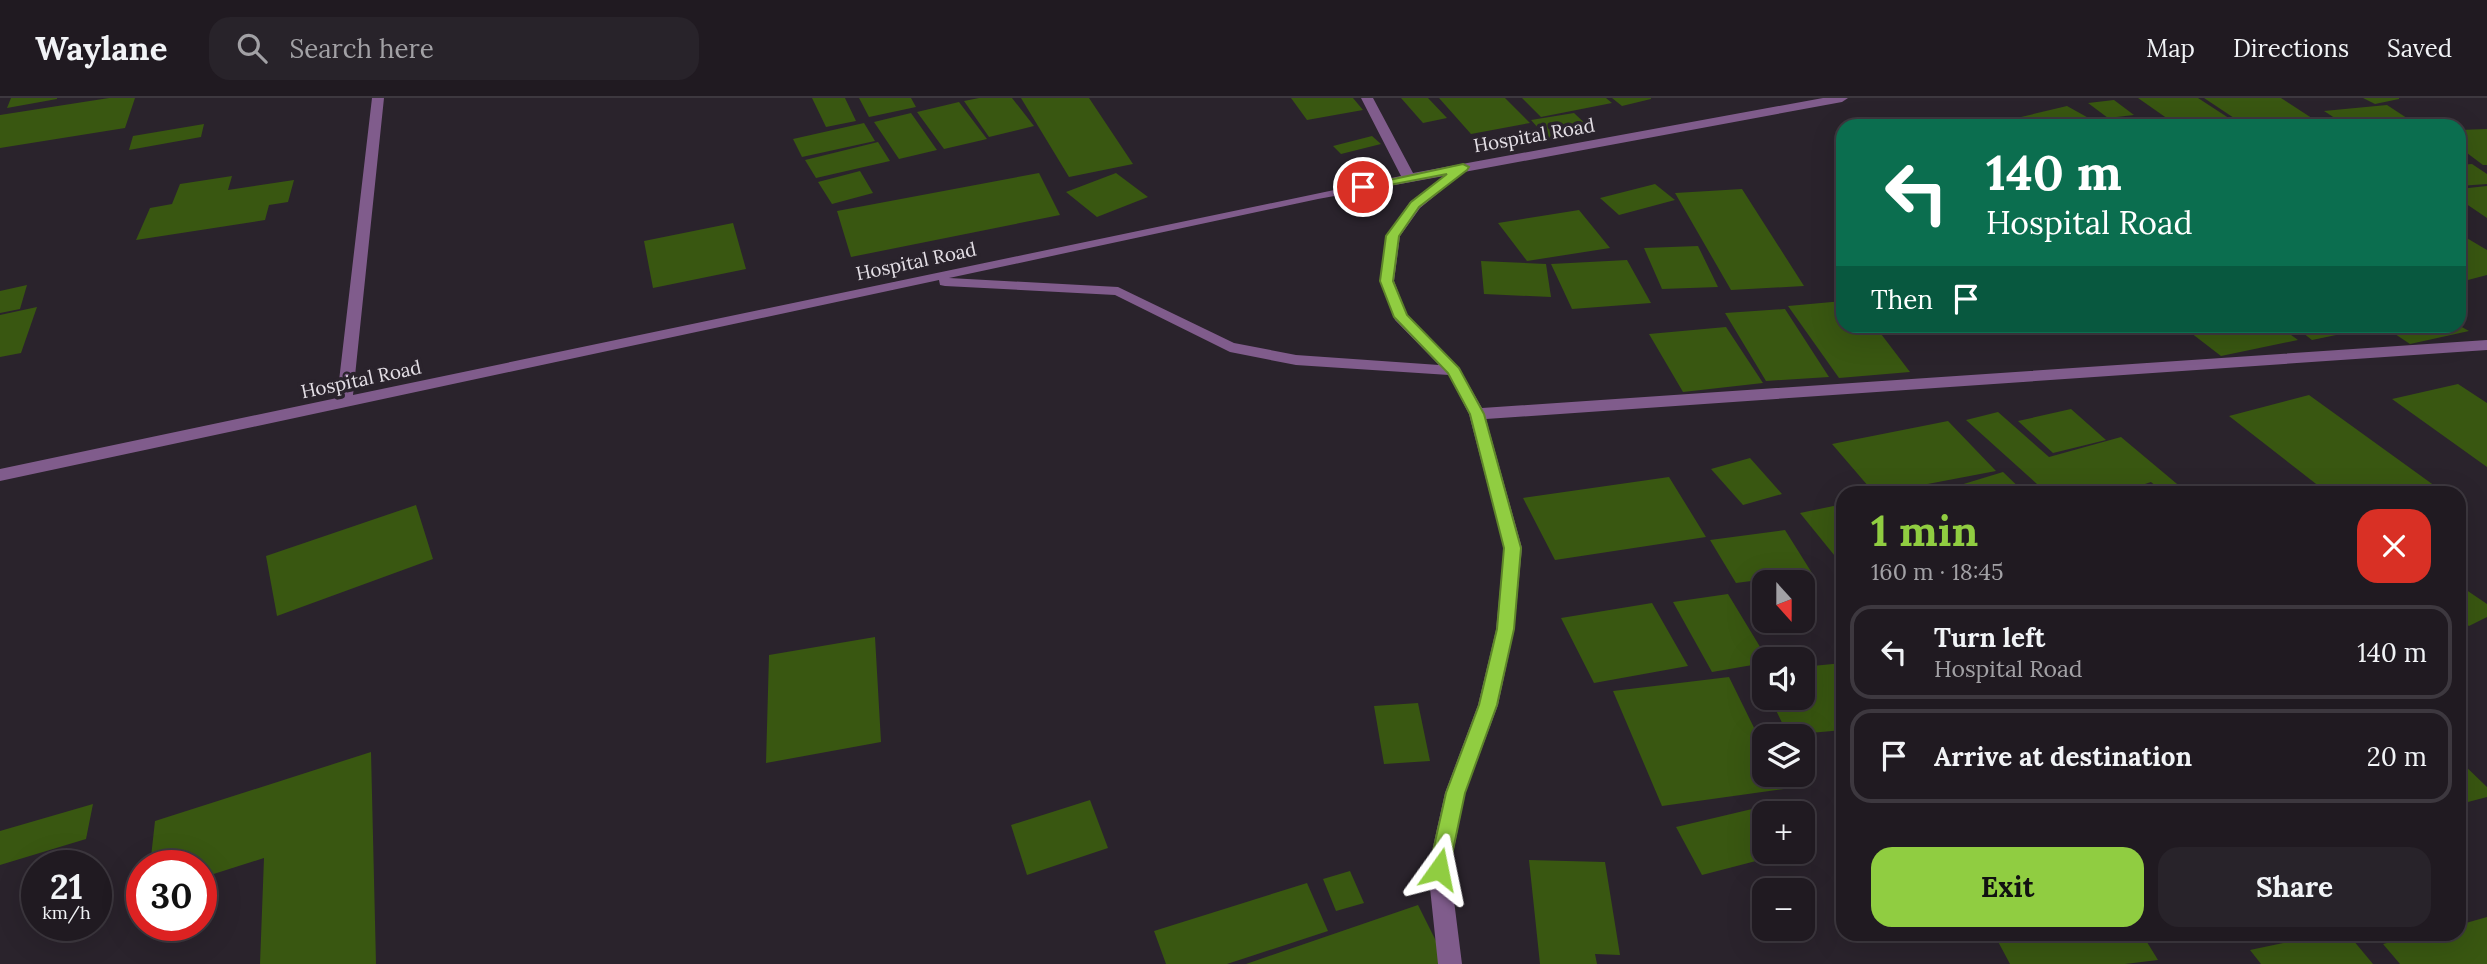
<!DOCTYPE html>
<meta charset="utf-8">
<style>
:root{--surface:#201a21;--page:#28232a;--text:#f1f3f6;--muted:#a2a1a5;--line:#3d383f;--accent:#90cd41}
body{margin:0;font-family:Lora,serif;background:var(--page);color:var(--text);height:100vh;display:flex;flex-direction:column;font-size:26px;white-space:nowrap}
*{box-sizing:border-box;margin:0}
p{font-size:23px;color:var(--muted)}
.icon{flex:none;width:38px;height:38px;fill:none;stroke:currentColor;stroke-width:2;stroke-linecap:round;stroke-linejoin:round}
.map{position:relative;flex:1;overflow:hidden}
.side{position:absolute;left:1836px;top:388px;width:630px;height:455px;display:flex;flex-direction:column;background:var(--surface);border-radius:21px;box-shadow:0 7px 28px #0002,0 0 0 2px var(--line)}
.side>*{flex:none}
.guide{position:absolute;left:1836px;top:21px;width:630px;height:214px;border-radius:21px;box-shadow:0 7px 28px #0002,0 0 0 2px var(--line);background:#0b6e4f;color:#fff;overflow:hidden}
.needle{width:46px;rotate:159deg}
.controls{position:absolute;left:1752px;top:472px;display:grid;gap:14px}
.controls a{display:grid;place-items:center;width:63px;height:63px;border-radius:14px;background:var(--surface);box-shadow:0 7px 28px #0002,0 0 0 2px var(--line);font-size:35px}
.speed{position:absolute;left:21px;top:752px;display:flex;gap:14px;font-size:35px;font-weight:700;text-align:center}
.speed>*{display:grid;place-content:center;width:91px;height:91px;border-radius:50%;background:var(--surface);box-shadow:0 7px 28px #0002,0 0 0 2px var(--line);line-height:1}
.speed small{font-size:18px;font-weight:400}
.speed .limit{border:10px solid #d22;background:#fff;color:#111}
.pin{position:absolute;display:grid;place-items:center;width:60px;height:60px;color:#fff;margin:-30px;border:4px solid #fff;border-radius:50%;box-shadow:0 2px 7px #0007}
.me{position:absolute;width:77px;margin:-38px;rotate:12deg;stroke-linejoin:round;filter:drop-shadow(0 0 5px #0008)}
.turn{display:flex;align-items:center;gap:24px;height:147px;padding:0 35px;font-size:32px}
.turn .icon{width:91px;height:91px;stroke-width:2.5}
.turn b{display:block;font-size:49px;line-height:60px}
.then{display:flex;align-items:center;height:66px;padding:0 35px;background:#0003;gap:14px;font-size:26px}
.round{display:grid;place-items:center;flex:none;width:74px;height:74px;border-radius:21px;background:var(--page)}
.head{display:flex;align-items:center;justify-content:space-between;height:119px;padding:0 35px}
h1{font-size:42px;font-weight:800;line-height:52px;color:var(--accent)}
.cta{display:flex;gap:14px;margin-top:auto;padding:14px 35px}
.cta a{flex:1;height:80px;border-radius:21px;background:var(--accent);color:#111;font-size:28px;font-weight:800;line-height:80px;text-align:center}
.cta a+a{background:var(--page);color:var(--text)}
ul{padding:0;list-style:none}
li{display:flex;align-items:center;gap:21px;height:94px;margin:0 14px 10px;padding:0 21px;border:4px solid var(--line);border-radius:21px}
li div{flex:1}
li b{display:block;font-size:26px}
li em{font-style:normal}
header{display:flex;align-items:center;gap:42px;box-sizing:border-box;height:98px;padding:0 35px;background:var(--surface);border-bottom:2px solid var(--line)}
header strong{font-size:33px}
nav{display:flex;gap:38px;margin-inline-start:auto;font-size:24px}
.search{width:490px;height:63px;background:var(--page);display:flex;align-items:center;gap:18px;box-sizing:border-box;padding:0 24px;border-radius:21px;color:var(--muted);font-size:26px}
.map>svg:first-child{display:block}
</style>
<header>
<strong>Waylane</strong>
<div class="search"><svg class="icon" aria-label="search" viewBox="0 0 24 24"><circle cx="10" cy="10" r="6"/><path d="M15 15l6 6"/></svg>Search here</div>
<nav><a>Map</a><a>Directions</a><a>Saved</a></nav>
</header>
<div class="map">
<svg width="2487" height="866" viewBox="0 0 2487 866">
<rect width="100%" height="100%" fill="#2a232c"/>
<path fill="#395711" d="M11,0H57V1L7,10Z
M109,0H135L125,30L0,50V17Z
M812,0H845L856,23L826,29Z
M859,0H911L916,9L869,19Z
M979,0H1012L1034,28L989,39L964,3Z
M1021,0H1089L1133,66L1069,79Z
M1291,0H1353L1363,12L1307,22Z
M1401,0H1428L1447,20L1423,25Z
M1439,0H1505L1530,25L1471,36Z
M1522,0H1606L1612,5L1541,19Z
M1612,0H1651V1L1622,8Z
M2138,0H2198L2241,28H2178Z
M2204,0H2281L2321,26L2246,28Z
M2363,0H2399V1L2375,6Z
M2114,2L2134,17L2108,20L2088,5Z
M959,4L987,41L944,51L917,14Z
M2387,7L2419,28H2347L2324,13Z
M2067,8L2103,28H2036L2021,19Z
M911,15L937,52L899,61L874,24Z
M1574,15L1593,33L1548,41L1531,22Z
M2012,21L2023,28H1983V27Z
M864,25L875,43L802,59L793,41Z
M204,26L201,39L129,52L133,38Z
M2487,31V67H2483L2459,49V32Z
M1372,38L1381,46L1341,56L1333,48Z
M878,44L890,63L816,80L805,62Z
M2472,66L2487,76V86L2459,88V67Z
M860,73L873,95L832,106L818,84Z
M1039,75L1060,117L851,159L837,113Z
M1116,75L1148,99L1097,119L1066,94Z
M232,78L228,92L294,82L288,104L269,107L265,122L136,142L150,110L172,106L180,86Z
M1655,86L1675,102L1619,117L1600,100Z
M2487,88V120L2459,101V91Z
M1742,91L1804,188L1731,192L1675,95Z
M1579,112L1610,150L1527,163L1498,125Z
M733,125L746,171L653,190L644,143Z
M2465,139L2487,152V177L2468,182L2459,176V140Z
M1698,148L1718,189L1662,191L1644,150Z
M1627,162L1651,205L1572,211L1551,166Z
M1481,163L1546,166L1551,199L1484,196Z
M27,187L20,211L0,215V193Z
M1843,203V228H1875L1910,274L1839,280L1788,208Z
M37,209L21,255L0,259V217Z
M1785,211L1829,279L1766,283L1725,215Z
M2182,228H2279L2298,242L2221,258Z
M2294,228H2329L2341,236L2312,242Z
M2383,228H2460L2469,233L2410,246Z
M1726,229L1763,285L1683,294L1649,236Z
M2458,286L2487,305V369L2392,301Z
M2309,297L2446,396H2329L2229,318Z
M2071,311L2106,342L2053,355L2018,323Z
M1998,314L2049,359L2121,339L2189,396H2165L2151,384L2142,387L2152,396H2048L1966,322Z
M1948,323L1996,373L1875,396L1832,346Z
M1750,360L1782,396L1743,407L1711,371Z
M2003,374L2026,396H1965L1957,388Z
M1669,379L1706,439L1555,462L1523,400Z
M1843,406V468L1800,415Z
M416,407L433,461L277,518L266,458Z
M1785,432L1812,475L1736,485L1710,442Z
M2459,487L2487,506V519L2469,528L2459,521Z
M1728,496L1768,562H1764V565L1712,574L1673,504Z
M1652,505L1688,568L1594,585L1561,520Z
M875,539L881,644L766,665L769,557Z
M1843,565V632L1788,637L1770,600H1802V569Z
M1729,579L1764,650V677H1778L1784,691L1662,708L1613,593Z
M1418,605L1430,663L1384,666L1374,608Z
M371,654L376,866H260L264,760L201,780V768H150L155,723Z
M2459,662L2487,689V699L2468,704L2459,695Z
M1090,702L1108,750L1027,777L1011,727Z
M93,706L86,741L0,767V733Z
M1769,707L1775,716H1764V754L1787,755L1702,777L1676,729Z
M1529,762L1605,764L1620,857L1595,856L1597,866H1540Z
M1350,773L1364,805L1336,813L1323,781Z
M1307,785L1328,833L1227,866H1166L1154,833Z
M1418,807L1446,863L1437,866H1246Z
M2487,819V866H2400L2383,846L2421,836H2459V827Z
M1994,836H2142L2158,862L2125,866H2010Z
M2187,836H2285V839L2190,842Z
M2327,836H2348L2373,866H2261L2250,852Z"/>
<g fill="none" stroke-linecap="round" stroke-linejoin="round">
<path fill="#805c8c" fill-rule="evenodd" d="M372,0H384L353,297L1401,78L1361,0H1373L1413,75L1823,0H1848L1842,4L1464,74L1420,110L1400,138L1394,183L1407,217L1459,270L1482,310L2487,242V252L1486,321L1522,450L1514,532L1498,607L1465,695L1450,771L1462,866H1438L1428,771L1445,695L1478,607L1496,532L1504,450L1469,316L1449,277L1296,267L1230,254L1115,197L945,188L940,187L939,182L0,383V371L337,300ZM1444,78L1410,104L1386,138L1380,183L1395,222L1439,267L1296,257L1234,245L1118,189L949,180L1318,101Z"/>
</g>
<path fill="#90cd41" stroke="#5e852a" stroke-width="2" d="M1463,66L1469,69L1467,72L1419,109L1399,138L1393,183L1407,217L1459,270L1484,316L1521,450L1514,531L1497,607L1465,695L1449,771L1446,777L1439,779L1432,777L1429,771L1446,695L1479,607L1497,531L1504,450L1470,316L1448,275L1394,219L1380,183L1386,138L1411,104L1447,76L1363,92L1357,89Z"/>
<g text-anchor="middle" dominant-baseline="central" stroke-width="7" stroke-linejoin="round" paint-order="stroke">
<g font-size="19" fill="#e4dfe6" stroke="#2a232c">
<text transform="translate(1534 37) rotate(-10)">Hospital Road</text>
<text transform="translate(916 163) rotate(-12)">Hospital Road</text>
<text transform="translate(361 281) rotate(-12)">Hospital Road</text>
</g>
</g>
</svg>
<div class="controls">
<a><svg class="needle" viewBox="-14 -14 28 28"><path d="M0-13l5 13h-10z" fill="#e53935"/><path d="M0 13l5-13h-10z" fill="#a2a1a5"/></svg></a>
<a><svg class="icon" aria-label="sound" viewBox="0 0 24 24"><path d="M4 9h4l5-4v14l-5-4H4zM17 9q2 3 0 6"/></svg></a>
<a><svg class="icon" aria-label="layers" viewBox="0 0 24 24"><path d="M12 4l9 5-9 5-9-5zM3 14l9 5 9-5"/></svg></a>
<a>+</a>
<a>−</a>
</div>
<div class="speed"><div>21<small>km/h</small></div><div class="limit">30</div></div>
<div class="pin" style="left:1363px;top:89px;background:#d93025"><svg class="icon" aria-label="arrive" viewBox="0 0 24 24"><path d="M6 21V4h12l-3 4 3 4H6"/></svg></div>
<svg class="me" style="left:1439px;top:771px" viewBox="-20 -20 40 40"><path d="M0-17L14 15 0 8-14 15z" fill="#90cd41" stroke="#fff" stroke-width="4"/></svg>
<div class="guide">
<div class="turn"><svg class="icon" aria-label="left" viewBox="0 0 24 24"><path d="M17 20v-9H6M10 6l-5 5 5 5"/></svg><div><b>140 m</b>Hospital Road</div></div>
<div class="then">Then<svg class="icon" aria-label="arrive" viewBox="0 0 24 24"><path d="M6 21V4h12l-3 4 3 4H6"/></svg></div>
</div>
<section class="side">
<div class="head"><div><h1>1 min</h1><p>160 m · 18:45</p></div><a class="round" style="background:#d93025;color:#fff"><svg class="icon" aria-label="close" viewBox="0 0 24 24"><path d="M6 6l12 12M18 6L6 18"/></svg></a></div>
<ul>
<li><svg class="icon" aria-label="left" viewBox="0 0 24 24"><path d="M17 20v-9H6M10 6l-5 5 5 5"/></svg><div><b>Turn left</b><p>Hospital Road</p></div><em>140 m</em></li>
<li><svg class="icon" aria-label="arrive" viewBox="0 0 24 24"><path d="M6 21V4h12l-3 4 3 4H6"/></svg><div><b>Arrive at destination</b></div><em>20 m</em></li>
</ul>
<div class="cta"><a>Exit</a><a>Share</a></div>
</section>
</div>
